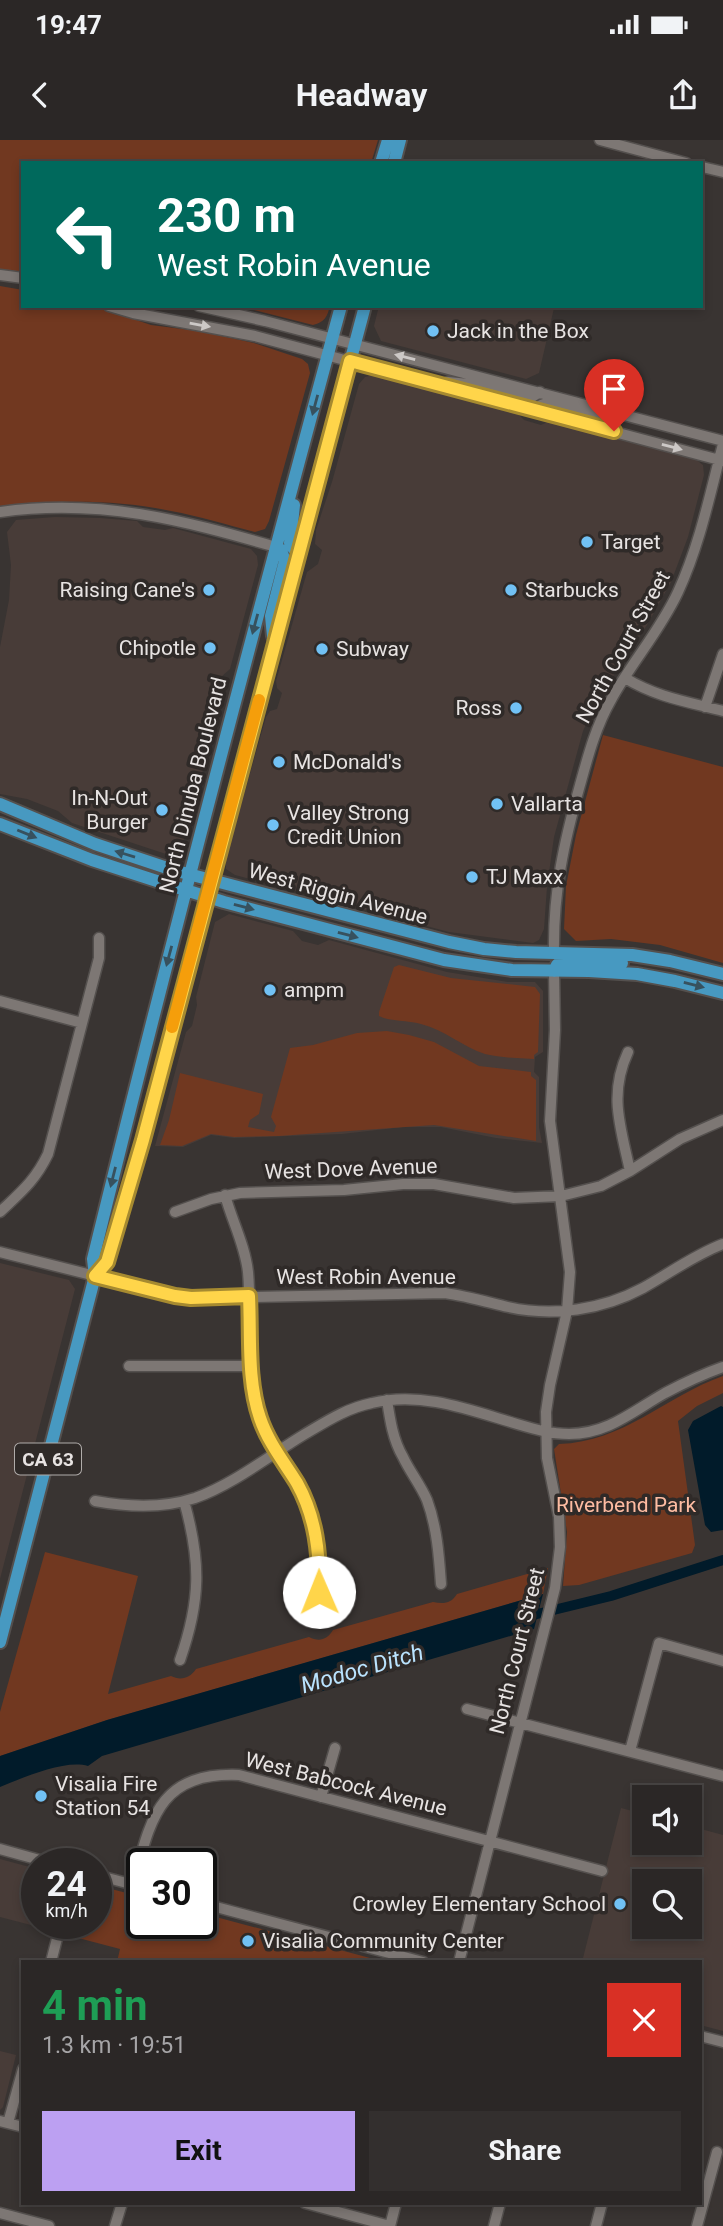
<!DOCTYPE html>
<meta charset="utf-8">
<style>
:root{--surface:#2b2726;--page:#332f2e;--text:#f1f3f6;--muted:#a6a5a7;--line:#474443;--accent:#bca0f2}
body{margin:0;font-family:Roboto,sans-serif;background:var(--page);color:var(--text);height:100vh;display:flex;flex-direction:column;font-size:26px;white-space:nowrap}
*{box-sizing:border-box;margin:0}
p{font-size:23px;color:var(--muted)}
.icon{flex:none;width:38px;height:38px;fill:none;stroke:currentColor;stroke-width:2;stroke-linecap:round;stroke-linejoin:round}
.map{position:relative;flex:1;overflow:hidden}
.panel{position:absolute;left:21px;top:1820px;width:681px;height:245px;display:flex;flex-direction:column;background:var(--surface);border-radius:0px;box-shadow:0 4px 10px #0003,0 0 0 2px var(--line)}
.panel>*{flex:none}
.guide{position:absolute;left:21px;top:21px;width:682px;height:147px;border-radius:0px;box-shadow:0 4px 10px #0003,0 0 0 2px var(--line);background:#00695c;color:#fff;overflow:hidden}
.controls{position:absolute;left:632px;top:1645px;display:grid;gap:14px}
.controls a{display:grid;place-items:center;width:70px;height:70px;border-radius:0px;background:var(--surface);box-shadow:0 4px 10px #0003,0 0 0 2px var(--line);font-size:35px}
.speed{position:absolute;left:21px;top:1708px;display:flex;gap:14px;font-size:35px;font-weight:700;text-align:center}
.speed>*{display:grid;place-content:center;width:91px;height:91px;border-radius:50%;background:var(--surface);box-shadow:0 4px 10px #0003,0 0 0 2px var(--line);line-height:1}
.speed small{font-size:18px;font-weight:400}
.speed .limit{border:4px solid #111;border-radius:10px;background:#fff;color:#111}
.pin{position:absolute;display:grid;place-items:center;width:60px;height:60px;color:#fff;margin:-72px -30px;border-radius:50% 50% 50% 0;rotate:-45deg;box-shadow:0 0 7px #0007}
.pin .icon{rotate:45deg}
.me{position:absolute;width:77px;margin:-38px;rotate:359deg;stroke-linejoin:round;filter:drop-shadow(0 0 5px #0008)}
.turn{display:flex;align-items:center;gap:24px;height:147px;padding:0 21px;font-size:32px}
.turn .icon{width:91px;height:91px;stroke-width:2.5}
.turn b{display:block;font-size:49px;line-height:60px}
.round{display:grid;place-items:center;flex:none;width:74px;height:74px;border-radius:0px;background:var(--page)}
.headline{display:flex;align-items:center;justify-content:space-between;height:119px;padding:0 21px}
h1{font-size:42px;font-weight:700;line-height:52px;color:#1e9e55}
.cta{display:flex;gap:14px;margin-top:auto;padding:14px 21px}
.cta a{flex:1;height:80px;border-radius:0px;background:var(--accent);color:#111;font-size:28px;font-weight:700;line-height:80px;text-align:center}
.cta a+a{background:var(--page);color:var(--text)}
.status{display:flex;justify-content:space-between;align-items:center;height:49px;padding:0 35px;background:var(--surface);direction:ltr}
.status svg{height:19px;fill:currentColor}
header{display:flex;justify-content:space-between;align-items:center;height:91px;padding:0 21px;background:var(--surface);font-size:32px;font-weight:700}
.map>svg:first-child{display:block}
</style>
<div class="status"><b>19:47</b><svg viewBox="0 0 49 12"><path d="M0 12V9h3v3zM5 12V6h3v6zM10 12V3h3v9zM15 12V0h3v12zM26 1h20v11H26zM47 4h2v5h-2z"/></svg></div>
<header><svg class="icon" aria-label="back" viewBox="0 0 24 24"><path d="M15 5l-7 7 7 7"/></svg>Headway<svg class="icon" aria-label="share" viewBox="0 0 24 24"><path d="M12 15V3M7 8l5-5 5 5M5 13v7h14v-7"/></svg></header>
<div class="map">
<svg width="723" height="2086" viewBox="0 0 723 2086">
<rect width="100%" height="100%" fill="#393432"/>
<path fill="#483c38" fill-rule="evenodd" d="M379,166H547L554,168L539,233L526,239L381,201L374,186Z
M373,235L516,272L524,280L541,285L550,281L694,318L703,325L704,335L688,397L671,442L647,485L598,559L583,591L554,697L547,747L544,789L539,800L533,803L449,792L235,735L226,729V719L266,577L270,571L277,569L282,553L277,548L276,541L307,432L318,424L322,410L315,404L316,390L332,342L359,244L365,237Z
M55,377L100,378L137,381L143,387L165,390L173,388L251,409L257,416L258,425L230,529L221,537L216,555L221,565L183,702L178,713L172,716L72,683L58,671L27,659L0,654V507L9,460L11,425L7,392L16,380Z
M229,774L293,791L302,801L318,805L329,800L447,832L508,842H535L543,851V912L535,917L534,932L539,937V987L542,1003L496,998L441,987H403L342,994L234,998L211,995L183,1007L155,1006L186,892L192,886L197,865L196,857L215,782Z
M0,1123L69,1140L75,1149L0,1439Z
M621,1668L644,1674V1703H690V1686L723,1695V1891L700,1885V1822H582ZM644,1741H690V1787H644Z
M0,1719L37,1729V1783H51L50,1790L0,1777Z
M0,1911L16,1915L3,1967L0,1970Z"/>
<path fill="#713820" d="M0,0H378L371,23H23V133L0,130Z
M0,146L23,150V166H95L151,185L198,191L254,203L302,219L308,224L310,233L269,381L265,389L255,392C227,385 199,376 171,371C116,359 56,360 0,366Z
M238,166H330C327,177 325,182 313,185Z
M603,595L723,627V823L660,805L611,799L576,801L564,789L566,746L576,695Z
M399,825L451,838L535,847L540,854L538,912L534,915V919C518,918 501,918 485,914C463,907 445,890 421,884C408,880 391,882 379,876V872L394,827Z
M387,891L409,895L434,902L479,926L531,932V936L536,940V1001L434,985L279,996L234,997L211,994L182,1006L160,1005L169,980L180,933L263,954L259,974L250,980L248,987L274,992L276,986L271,977L290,908L313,905L357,893Z
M723,1236V1253L697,1266L678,1281L695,1405L692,1413L579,1445L563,1446L567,1392L554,1309L559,1304C624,1302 664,1257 723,1236Z
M45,1412L138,1436L108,1554L171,1536C181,1541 190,1538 196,1529L309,1497C319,1502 327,1500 333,1490L433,1462C443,1464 451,1464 457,1454L548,1428L543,1454L107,1580L0,1616V1572Z
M96,1745L142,1757V1783H201V1773L385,1822H117L120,1809L67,1795L71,1783H96Z"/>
<path fill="#011b2a" d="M721,1266L723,1267V1390L711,1392L705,1385L688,1290L693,1281Z
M543,1454L534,1489L102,1616L88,1626C65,1619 22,1638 0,1647V1616L107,1580Z"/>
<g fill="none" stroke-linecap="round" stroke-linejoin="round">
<path stroke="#011b2a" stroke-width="10" d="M529,1476L611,1456L723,1420"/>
<defs>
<path id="minor" d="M600,0L686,23
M702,27L723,32
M0,135L23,138
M109,166L133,173L255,196L723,321
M199,166L265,181L723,301
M448,242L478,245L532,257L540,252
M535,270C539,265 543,263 550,263C572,265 593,276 618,278
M0,372C100,358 182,380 276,407
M625,538C656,557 688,562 723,571
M705,567L723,514
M554,812C553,752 564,702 580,645C588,616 596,586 611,560C631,523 660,491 678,452C700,404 710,354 723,304
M0,861L82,883
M628,912C608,955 621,988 630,1031
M225,1055C232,1081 245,1105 248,1132C252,1175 245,1222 256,1265C264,1295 283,1318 298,1345C321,1387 320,1434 318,1481
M0,1072C21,1052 35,1041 48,1014L99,818V798
M175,1072L211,1059L240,1053L344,1050L403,1044H434L514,1058L561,1056L601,1046L630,1031L680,999L723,980
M0,1112L175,1156L206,1158L445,1153C466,1156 487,1162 508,1167C553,1177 602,1170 643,1148C670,1133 694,1115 723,1104
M129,1226H251
M387,1260C390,1280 393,1300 403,1317C410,1332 420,1344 427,1360C437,1387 439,1416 441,1444
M95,1361C128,1367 162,1369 195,1358C234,1344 270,1315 305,1294C327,1281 347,1268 372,1263C422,1251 470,1270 517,1284C534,1289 551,1294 569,1294C608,1294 633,1271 665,1253C684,1243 703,1234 723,1227
M180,1520C201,1460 201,1421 184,1361
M467,1569L723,1636
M630,1611L659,1503L723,1521
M321,1657L335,1608
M0,1709L54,1724
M96,1735L142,1747
M133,1744C151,1679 158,1632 239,1635L602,1731
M201,1763L423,1822
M51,1822L61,1783
M459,1822L555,1448L560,1407L559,1377L547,1318L546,1272L550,1245L567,1171L570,1132L550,981L555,890L554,831
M700,1896L723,1902
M0,1981L23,1987
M8,1983L23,1929
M305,2063L390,2086
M0,2073L49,2086
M115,2086L122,2063
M390,2086L396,2063
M494,2086L500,2063
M596,2086L602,2063
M697,2086L717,2012"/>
<path id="major" d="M381,23L388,0
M394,23L400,0
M294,365L290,403L293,408L300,411
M273,496L271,476L285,421L281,410L276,407
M0,664L95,704L173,730L449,802L484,809L516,812L632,815L670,821L723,834
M0,684L92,720L166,744L224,762L444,820L512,830L589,831L637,834L675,841L723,853
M554,831L557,825L562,821L622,823
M95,1136L107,1122L143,1000L365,166
M0,1502L95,1136L93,1119C171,800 255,483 341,166"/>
</defs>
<use href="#minor" stroke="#54504e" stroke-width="13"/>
<use href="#major" stroke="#54504e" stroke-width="16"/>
<use href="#minor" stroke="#7d7774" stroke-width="10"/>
<use href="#major" stroke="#4799c1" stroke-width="12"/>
</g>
<defs><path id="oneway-solid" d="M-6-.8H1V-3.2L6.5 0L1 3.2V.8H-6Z" transform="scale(1.75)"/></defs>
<g fill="#ccc8c6">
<use href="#oneway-solid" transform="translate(200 185) rotate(10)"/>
<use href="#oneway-solid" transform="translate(405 217) rotate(-166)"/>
<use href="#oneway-solid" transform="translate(672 307) rotate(15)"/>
</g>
<g fill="#37515e">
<use href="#oneway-solid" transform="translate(315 265) rotate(105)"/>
<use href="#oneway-solid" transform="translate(255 484) rotate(105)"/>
<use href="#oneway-solid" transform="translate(27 694) rotate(22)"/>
<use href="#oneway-solid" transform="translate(125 714) rotate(-163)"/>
<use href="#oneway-solid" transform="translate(244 767) rotate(15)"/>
<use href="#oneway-solid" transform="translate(348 795) rotate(15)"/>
<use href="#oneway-solid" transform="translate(169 816) rotate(105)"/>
<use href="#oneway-solid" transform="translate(694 845) rotate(14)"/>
<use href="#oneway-solid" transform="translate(113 1037) rotate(104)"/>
</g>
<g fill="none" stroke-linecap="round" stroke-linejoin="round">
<defs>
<path id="route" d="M319,1452C320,1414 316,1377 297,1343C284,1322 268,1302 260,1278C247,1240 251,1196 249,1156L191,1158L175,1156L95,1136L107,1122L143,1000L350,221L614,291"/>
</defs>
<use href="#route" stroke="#a68a30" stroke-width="18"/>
<use href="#route" stroke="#ffd54a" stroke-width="12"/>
<path stroke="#f59e0b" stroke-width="12" d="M172,887L259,560"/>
</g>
<g fill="#71c1f4" stroke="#2f2a28" stroke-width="2.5">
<circle cx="433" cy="191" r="7"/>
<circle cx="587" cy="402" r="7"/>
<circle cx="209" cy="450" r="7"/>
<circle cx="511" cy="450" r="7"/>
<circle cx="210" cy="508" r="7"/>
<circle cx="322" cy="509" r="7"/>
<circle cx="516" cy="568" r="7"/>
<circle cx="279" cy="622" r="7"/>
<circle cx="497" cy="664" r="7"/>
<circle cx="162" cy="670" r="7"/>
<circle cx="273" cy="685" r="7"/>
<circle cx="472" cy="737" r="7"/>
<circle cx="270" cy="850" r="7"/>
<circle cx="41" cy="1656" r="7"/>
<circle cx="620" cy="1764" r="7"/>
<circle cx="248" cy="1801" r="7"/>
</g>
<g text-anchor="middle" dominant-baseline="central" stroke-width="7" stroke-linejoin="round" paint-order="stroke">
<rect fill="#2f2a28" stroke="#b0acaa" stroke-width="2" x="15" y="1303.5" width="66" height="31" rx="5"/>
<g font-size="19" font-weight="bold" fill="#e7e3e2">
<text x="48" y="1319">CA 63</text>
</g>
<g font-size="21" fill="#e7e3e2" stroke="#2f2a28" text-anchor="start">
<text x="447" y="191">Jack in the Box</text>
<text x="601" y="402">Target</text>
<text x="195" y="450" text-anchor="end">Raising Cane's</text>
<text x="525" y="450">Starbucks</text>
<text x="196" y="508" text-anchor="end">Chipotle</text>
<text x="336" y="509">Subway</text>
<text x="502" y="568" text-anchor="end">Ross</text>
<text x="293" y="622">McDonald's</text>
<text x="148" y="658" text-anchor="end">In-N-Out<tspan x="148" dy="24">Burger</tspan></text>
<text x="511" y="664">Vallarta</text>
<text x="287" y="673">Valley Strong<tspan x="287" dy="24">Credit Union</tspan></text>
<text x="486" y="737">TJ Maxx</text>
<text x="284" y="850">ampm</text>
<text x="55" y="1644">Visalia Fire<tspan x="55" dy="24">Station 54</tspan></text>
<text x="606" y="1764" text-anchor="end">Crowley Elementary School</text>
<text x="262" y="1801">Visalia Community Center</text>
</g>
<g font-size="21" fill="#e7e3e2" stroke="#2f2a28">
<text transform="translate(623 507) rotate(-61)">North Court Street</text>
<text transform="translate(193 645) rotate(-76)">North Dinuba Boulevard</text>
<text transform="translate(338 754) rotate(15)">West Riggin Avenue</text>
<text transform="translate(351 1029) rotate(-2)">West Dove Avenue</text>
<text x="366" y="1137">West Robin Avenue</text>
<text transform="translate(517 1511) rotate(-76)">North Court Street</text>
<text transform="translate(346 1644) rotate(14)">West Babcock Avenue</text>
</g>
<g font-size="21" fill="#febca2" stroke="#2f2a28">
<text x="626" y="1365">Riverbend Park</text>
</g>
<g font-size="23" font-style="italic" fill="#bae3fe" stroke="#2f2a28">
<text transform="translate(362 1529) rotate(-16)">Modoc Ditch</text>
</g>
</g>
</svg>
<div class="controls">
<a><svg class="icon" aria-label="sound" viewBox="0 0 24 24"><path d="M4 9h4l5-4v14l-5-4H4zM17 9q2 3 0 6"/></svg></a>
<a><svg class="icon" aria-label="search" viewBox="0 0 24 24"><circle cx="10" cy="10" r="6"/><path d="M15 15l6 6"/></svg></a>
</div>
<div class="speed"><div>24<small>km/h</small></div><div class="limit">30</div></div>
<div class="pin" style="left:614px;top:291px;background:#d93025"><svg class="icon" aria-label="arrive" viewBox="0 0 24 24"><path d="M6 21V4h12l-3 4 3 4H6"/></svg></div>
<svg class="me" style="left:319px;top:1452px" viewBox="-20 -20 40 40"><circle r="19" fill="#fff"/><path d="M0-13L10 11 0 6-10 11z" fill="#ffd54a"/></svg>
<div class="guide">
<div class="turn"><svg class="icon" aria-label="left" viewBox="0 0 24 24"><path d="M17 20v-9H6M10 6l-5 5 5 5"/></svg><div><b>230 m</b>West Robin Avenue</div></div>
</div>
<section class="panel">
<div class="headline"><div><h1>4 min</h1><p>1.3 km · 19:51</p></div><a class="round" style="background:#d93025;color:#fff"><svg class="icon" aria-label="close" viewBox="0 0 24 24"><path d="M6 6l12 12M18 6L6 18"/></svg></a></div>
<div class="cta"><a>Exit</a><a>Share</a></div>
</section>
</div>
